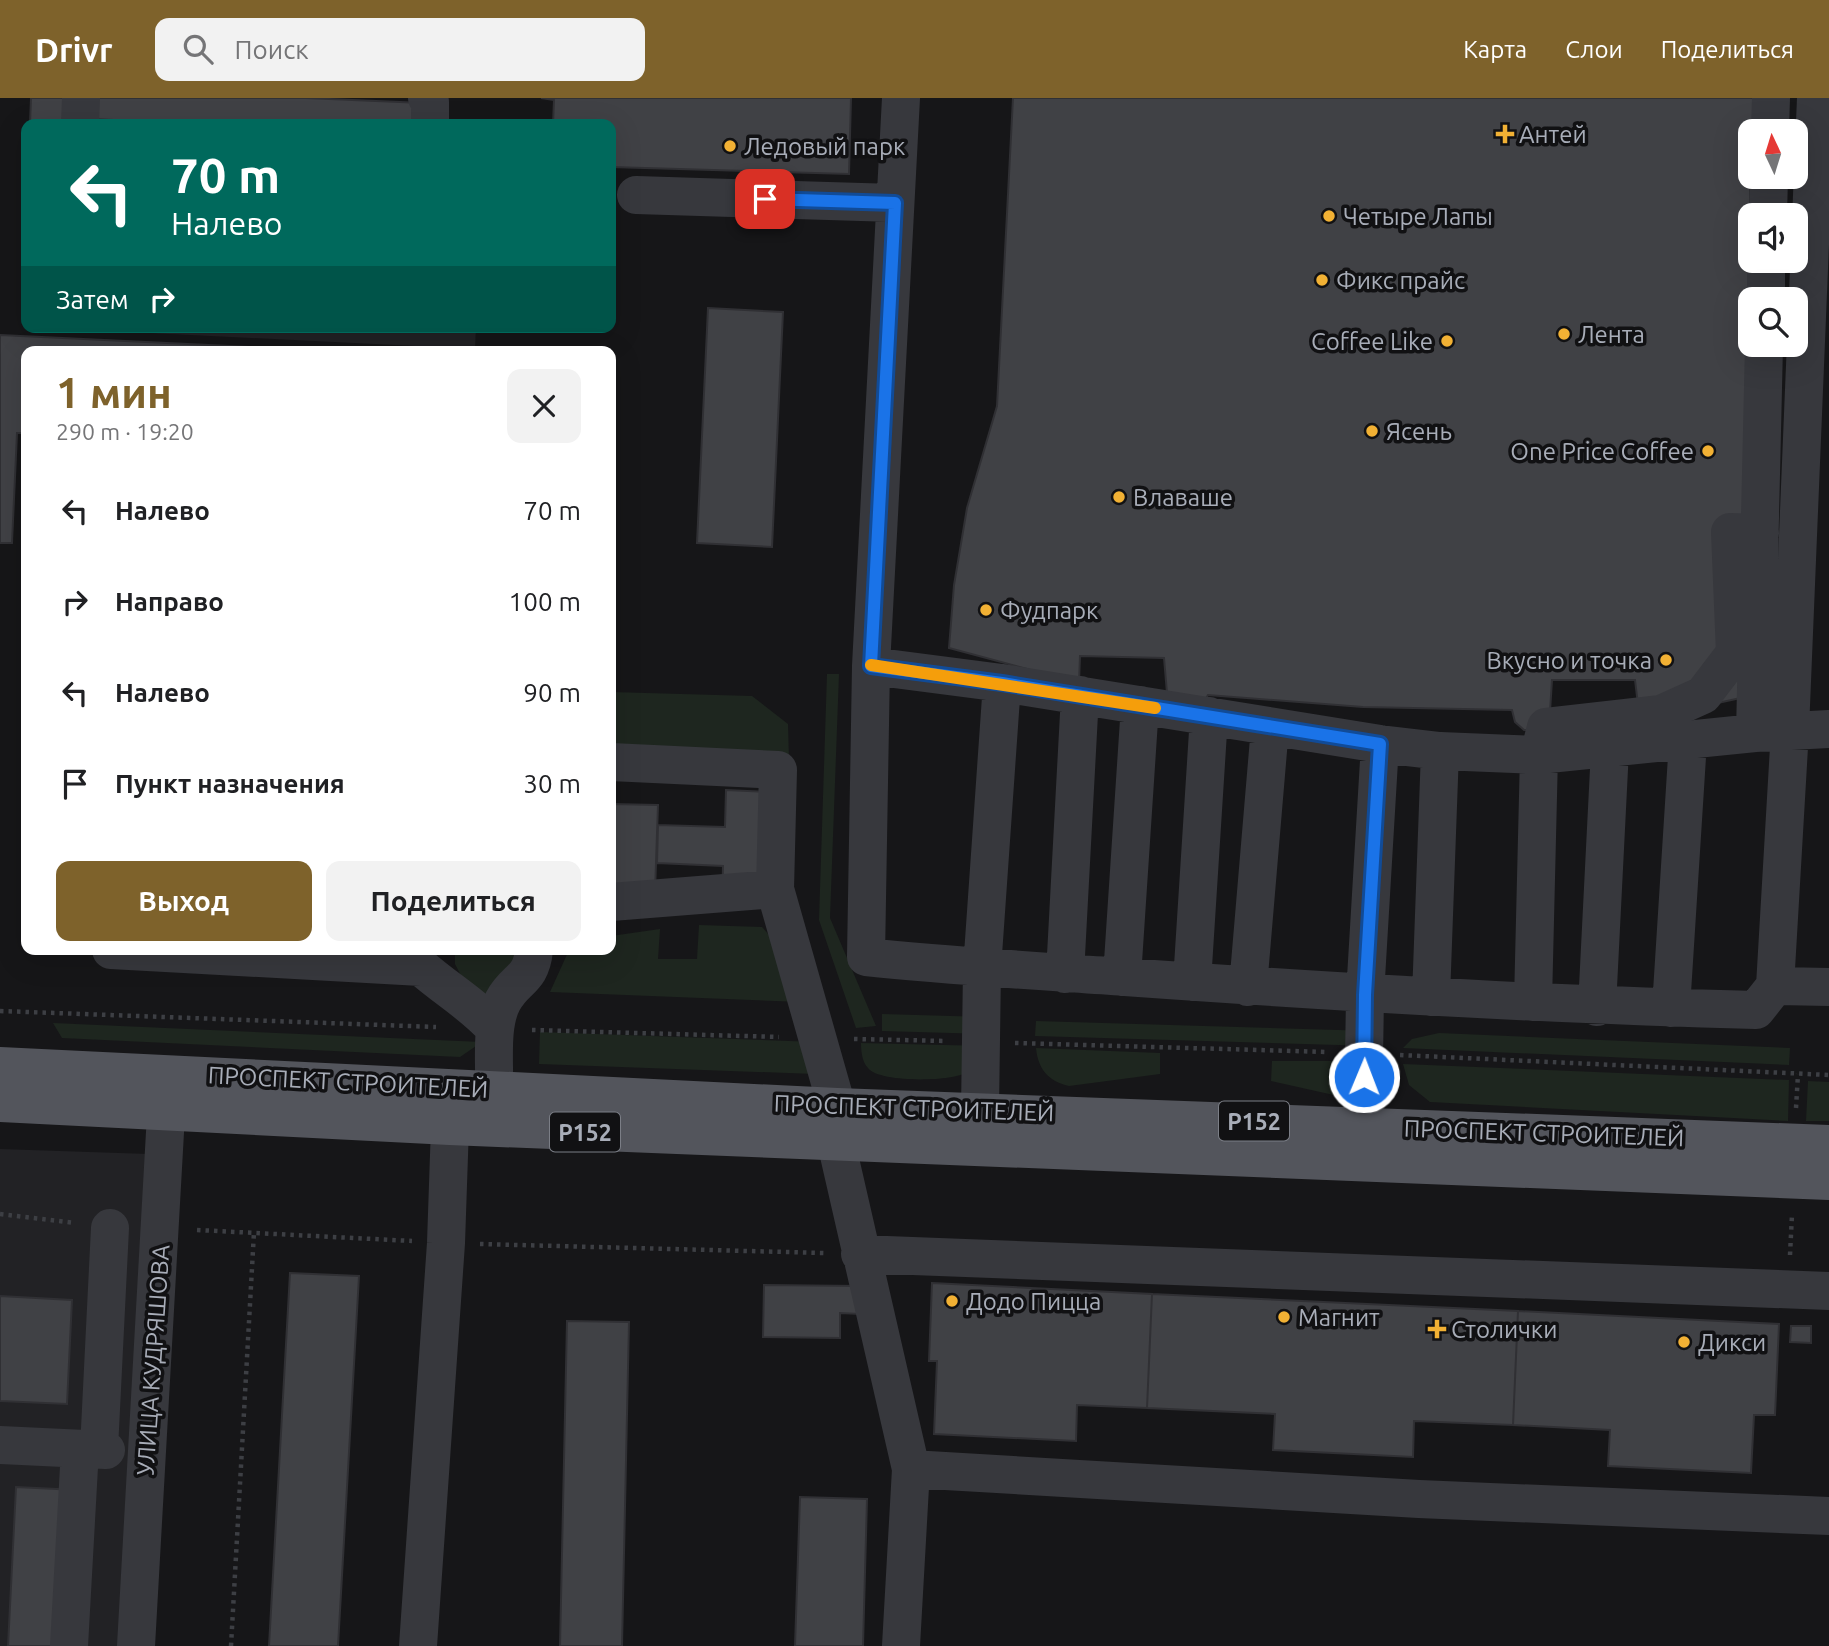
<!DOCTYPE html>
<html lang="ru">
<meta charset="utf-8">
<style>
:root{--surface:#fff;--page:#f2f2f2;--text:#202124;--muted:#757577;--accent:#7e622b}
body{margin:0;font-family:Ubuntu,sans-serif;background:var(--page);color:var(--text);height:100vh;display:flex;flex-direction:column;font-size:26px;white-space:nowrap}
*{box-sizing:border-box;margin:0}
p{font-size:23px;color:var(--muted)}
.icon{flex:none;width:38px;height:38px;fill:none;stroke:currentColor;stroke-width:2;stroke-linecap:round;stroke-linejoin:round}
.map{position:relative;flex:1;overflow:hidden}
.side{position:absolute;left:21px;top:248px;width:595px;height:609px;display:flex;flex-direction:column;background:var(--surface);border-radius:14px;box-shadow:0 7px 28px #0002}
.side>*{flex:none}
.hud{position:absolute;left:21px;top:21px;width:595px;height:214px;border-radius:14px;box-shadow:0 7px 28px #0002;background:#00695c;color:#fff;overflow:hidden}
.needle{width:46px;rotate:356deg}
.fabs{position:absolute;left:1738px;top:21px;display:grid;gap:14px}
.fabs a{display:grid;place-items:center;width:70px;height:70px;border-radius:14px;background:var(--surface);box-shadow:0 7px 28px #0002;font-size:35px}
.pin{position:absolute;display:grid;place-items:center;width:60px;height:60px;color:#fff;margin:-30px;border-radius:14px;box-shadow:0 4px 10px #0006}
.me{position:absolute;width:77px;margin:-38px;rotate:1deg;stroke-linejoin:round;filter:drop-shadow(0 0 5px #0008)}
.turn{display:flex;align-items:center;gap:24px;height:147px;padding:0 35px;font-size:32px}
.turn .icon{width:91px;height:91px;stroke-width:2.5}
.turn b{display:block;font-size:49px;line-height:60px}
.then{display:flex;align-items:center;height:66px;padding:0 35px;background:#0003;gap:14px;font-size:26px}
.round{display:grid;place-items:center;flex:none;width:74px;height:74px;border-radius:14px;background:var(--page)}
.summary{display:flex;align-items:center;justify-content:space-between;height:119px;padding:0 35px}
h1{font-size:42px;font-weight:700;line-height:52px;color:var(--accent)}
.action{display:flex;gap:14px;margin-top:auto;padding:14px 35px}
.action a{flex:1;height:80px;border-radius:14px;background:var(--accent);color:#fff;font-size:28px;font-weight:700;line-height:80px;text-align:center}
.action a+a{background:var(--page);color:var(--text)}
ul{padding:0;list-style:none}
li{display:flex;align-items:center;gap:21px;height:91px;padding:0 35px}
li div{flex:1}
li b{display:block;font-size:26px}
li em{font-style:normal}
header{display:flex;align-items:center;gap:42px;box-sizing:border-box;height:98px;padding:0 35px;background:var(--accent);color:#fff}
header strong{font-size:33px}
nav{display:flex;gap:38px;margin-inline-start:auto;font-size:24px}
.search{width:490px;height:63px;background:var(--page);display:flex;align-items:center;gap:18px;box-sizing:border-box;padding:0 24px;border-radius:14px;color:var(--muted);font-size:26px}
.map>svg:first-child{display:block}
</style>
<header>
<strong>Drivr</strong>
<div class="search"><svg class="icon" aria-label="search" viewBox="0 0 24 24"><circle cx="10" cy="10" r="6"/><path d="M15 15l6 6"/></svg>Поиск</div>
<nav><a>Карта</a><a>Слои</a><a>Поделиться</a></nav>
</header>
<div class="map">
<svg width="1829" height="1548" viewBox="0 0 1829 1548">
<rect width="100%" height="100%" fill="#161618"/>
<path fill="#222225" d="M28,229H476L475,251Z
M0,1051L149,1056L128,1548H0Z"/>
<path fill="#1e261f" d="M827,576H839L830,820L876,928L856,930L819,822Z
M611,594L752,598L788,626L789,662L611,655Z
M699,827L762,829L785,855L802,904L550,894L569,852H611V838L660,831L658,861H697Z
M455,852H532L506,899L473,901L455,866Z
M882,916L986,919V936L882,933Z
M1036,923L1373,933L1372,948L1035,938Z
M53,925L482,944L460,959L62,940Z
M540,934L816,944L815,976L539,966Z
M1439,935L1790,950L1789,967L1403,950L1412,941Z
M861,945L986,948C981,956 975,969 967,974C953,984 879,985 868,970C862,964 861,953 861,945Z
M1036,950L1160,955V976L1069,988C1048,983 1038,971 1036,950Z
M1272,963H1372L1347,1000L1271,983Z
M1403,966L1789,982L1788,1023L1430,1004L1409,987Z
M1808,983L1829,984V1023H1806Z"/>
<path fill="#404145" stroke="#303034" stroke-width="2" d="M31,0H67L65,26H30Z
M95,0H306L423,5L422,26H195L93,21Z
M541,0H851L849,76L611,69V26H553L554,2Z
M1013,0H1770L1769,33H1750V247L1773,593L1713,606L1639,615L1635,582H1552L1550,614L1536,632H1524L1515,624L1512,612L1363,609L1208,597L1202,607L1167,595L1164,560L1080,558L1079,585L949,550L954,487L967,410L997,308Z
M26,107V198H22Z
M708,210L783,214L772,449L697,445Z
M0,237L356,254H26V335H17L12,445H0Z
M726,692L768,694L764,809L722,808L723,768L657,765L658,727L725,729Z
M611,706L658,707L655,794L611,792Z
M290,1175L359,1178L338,1548H269Z
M932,1185L1152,1196L1147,1310L1077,1307L1076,1343L934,1336L937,1263H929Z
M764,1187L860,1188V1216L840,1215V1240L763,1239Z
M1152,1196L1518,1213L1513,1327L1414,1323L1413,1359L1273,1352L1275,1316L1147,1310Z
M0,1198L72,1202L67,1306L0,1303Z
M1518,1213L1779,1226L1775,1317H1754L1751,1375L1608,1368L1610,1332L1513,1327Z
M567,1223L629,1224L622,1548H560Z
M1791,1228H1811V1245L1790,1244Z
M16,1389L77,1392L69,1548H8Z
M800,1399L867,1401L863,1548H795Z"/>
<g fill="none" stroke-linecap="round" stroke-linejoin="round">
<path stroke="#3d3f44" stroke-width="4.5" stroke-dasharray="3.5 5" stroke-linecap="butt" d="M0,913L436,929
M532,932L779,939
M854,941L947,943
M1015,945L1328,954
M1400,957L1829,977
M1796,1010L1798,976
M0,1116L76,1125
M197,1132L412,1143
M480,1146L824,1155
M1790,1157L1792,1116
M231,1548L254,1134"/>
<path stroke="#37383d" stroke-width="38" d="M427,0L430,4V26
M901,0L871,568L866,859C952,868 1039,873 1125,879C1336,894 1545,907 1756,912L1775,888L1829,889
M80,26L81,0
M1770,33L1771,0
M636,97L895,105
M1768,117L1769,79
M1766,201V163
M871,568L1002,585L1380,646L1440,653L1539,657L1755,635L1829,631
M1755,635L1764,247
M611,664L778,672L775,791
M611,804L775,791L837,1009
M111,852L421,869C447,892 473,906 495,931
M1065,876L1080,597
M1122,879L1140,607
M1192,884L1209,618
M1775,888L1790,632L1816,0
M1248,889L1270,629
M1431,899L1440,653
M1533,904L1539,657L1546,629L1661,616L1703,597L1735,555L1730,434L1760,435
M1597,909L1610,651
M1671,910L1688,643
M494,991C495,964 490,927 503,903C515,880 531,883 534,852
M980,1012L982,871L1002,585
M1363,1027L1365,897L1380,646
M836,1044L911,1371L901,1548
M860,1156L1829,1193
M0,1347L106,1352
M99,1351L110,1130
M911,1371L1419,1401L1829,1418
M69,1548L80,1351
M136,1548L168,981
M418,1548L446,1145L450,1028"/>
<path stroke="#53555c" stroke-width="38" d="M0,968L837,1009L1829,1046
M0,1005L450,1028L1829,1083"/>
</g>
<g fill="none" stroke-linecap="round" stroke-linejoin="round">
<defs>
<path id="route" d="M765,101L895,105L871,568L1002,585L1380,646L1365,897L1364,979"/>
</defs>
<use href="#route" stroke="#114b97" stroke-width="18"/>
<use href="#route" stroke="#1a73e8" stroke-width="12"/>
<path stroke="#f59e0b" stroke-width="12" d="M871,567L1155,610"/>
</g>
<g fill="#f2b134" stroke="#111113" stroke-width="2.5">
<path d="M1501.5 25.5h7v7h7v7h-7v7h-7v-7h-7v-7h7z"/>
<circle cx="730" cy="48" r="7"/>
<circle cx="1329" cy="118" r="7"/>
<circle cx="1322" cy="182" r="7"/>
<circle cx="1564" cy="236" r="7"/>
<circle cx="1447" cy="243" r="7"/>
<circle cx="1372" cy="333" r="7"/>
<circle cx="1708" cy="353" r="7"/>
<circle cx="1119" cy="399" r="7"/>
<circle cx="986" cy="512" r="7"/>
<circle cx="1666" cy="562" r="7"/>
<circle cx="952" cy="1203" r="7"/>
<circle cx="1284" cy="1219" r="7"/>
<path d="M1433.5 1220.5h7v7h7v7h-7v7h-7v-7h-7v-7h7z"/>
<circle cx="1684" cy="1244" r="7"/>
</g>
<g text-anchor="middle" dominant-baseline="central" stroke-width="7" stroke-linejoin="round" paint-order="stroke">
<g fill="#111113" stroke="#7b7e86" stroke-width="2">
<rect x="1219" y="1003.5" width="70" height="39" rx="5"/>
<rect x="550" y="1014.5" width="70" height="39" rx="5"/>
</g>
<g font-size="23" font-weight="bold" fill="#a8adb8">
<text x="1254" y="1023">Р152</text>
<text x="585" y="1034">Р152</text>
</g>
<g font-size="24" fill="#a8adb8" stroke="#111113" text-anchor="start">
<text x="1519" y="36">Антей</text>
<text x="744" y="48">Ледовый парк</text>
<text x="1343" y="118">Четыре Лапы</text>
<text x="1336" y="182">Фикс прайс</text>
<text x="1578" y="236">Лента</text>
<text x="1433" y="243" text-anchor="end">Coffee Like</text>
<text x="1386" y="333">Ясень</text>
<text x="1694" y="353" text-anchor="end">One Price Coffee</text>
<text x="1133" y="399">Влаваше</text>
<text x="1000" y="512">Фудпарк</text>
<text x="1652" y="562" text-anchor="end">Вкусно и точка</text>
<text x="966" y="1203">Додо Пицца</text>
<text x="1298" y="1219">Магнит</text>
<text x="1451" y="1231">Столички</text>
<text x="1698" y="1244">Дикси</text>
</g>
<g font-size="24" fill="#a8adb8" stroke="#111113">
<text transform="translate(348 984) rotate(3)">ПРОСПЕКТ СТРОИТЕЛЕЙ</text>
<text transform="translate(914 1010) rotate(2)">ПРОСПЕКТ СТРОИТЕЛЕЙ</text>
<text transform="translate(1544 1035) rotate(2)">ПРОСПЕКТ СТРОИТЕЛЕЙ</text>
<text transform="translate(153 1262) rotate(-86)">УЛИЦА КУДРЯШОВА</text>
</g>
</g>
</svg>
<div class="fabs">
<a><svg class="needle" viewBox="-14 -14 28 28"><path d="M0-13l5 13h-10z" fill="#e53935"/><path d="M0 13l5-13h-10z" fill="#757577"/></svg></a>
<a><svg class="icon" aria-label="sound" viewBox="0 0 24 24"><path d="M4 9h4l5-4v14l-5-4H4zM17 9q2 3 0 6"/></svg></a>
<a><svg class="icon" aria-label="search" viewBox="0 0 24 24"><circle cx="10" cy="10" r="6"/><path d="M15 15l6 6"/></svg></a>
</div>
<div class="pin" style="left:765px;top:101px;background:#d93025"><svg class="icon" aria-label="arrive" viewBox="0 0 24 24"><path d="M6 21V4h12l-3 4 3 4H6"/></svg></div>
<svg class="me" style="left:1364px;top:979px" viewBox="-20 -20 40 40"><circle r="17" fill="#1a73e8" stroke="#fff" stroke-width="3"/><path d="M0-11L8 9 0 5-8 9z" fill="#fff"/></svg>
<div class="hud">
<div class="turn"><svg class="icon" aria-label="left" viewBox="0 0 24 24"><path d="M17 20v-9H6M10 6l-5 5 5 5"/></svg><div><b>70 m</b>Налево</div></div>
<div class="then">Затем<svg class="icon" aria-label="right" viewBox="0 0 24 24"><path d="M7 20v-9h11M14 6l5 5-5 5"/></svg></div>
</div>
<section class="side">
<div class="summary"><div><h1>1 мин</h1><p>290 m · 19:20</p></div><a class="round"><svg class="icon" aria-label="close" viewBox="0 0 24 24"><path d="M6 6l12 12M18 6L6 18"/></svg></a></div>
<ul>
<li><svg class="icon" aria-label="left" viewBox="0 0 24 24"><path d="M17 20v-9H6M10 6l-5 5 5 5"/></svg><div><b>Налево</b></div><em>70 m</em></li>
<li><svg class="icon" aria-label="right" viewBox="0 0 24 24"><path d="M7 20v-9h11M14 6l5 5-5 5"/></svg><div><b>Направо</b></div><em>100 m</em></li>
<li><svg class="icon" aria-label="left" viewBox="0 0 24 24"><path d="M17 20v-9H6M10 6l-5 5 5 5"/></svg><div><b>Налево</b></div><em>90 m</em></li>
<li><svg class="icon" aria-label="arrive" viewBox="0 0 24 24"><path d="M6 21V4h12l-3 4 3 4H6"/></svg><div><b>Пункт назначения</b></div><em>30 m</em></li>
</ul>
<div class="action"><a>Выход</a><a>Поделиться</a></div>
</section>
</div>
